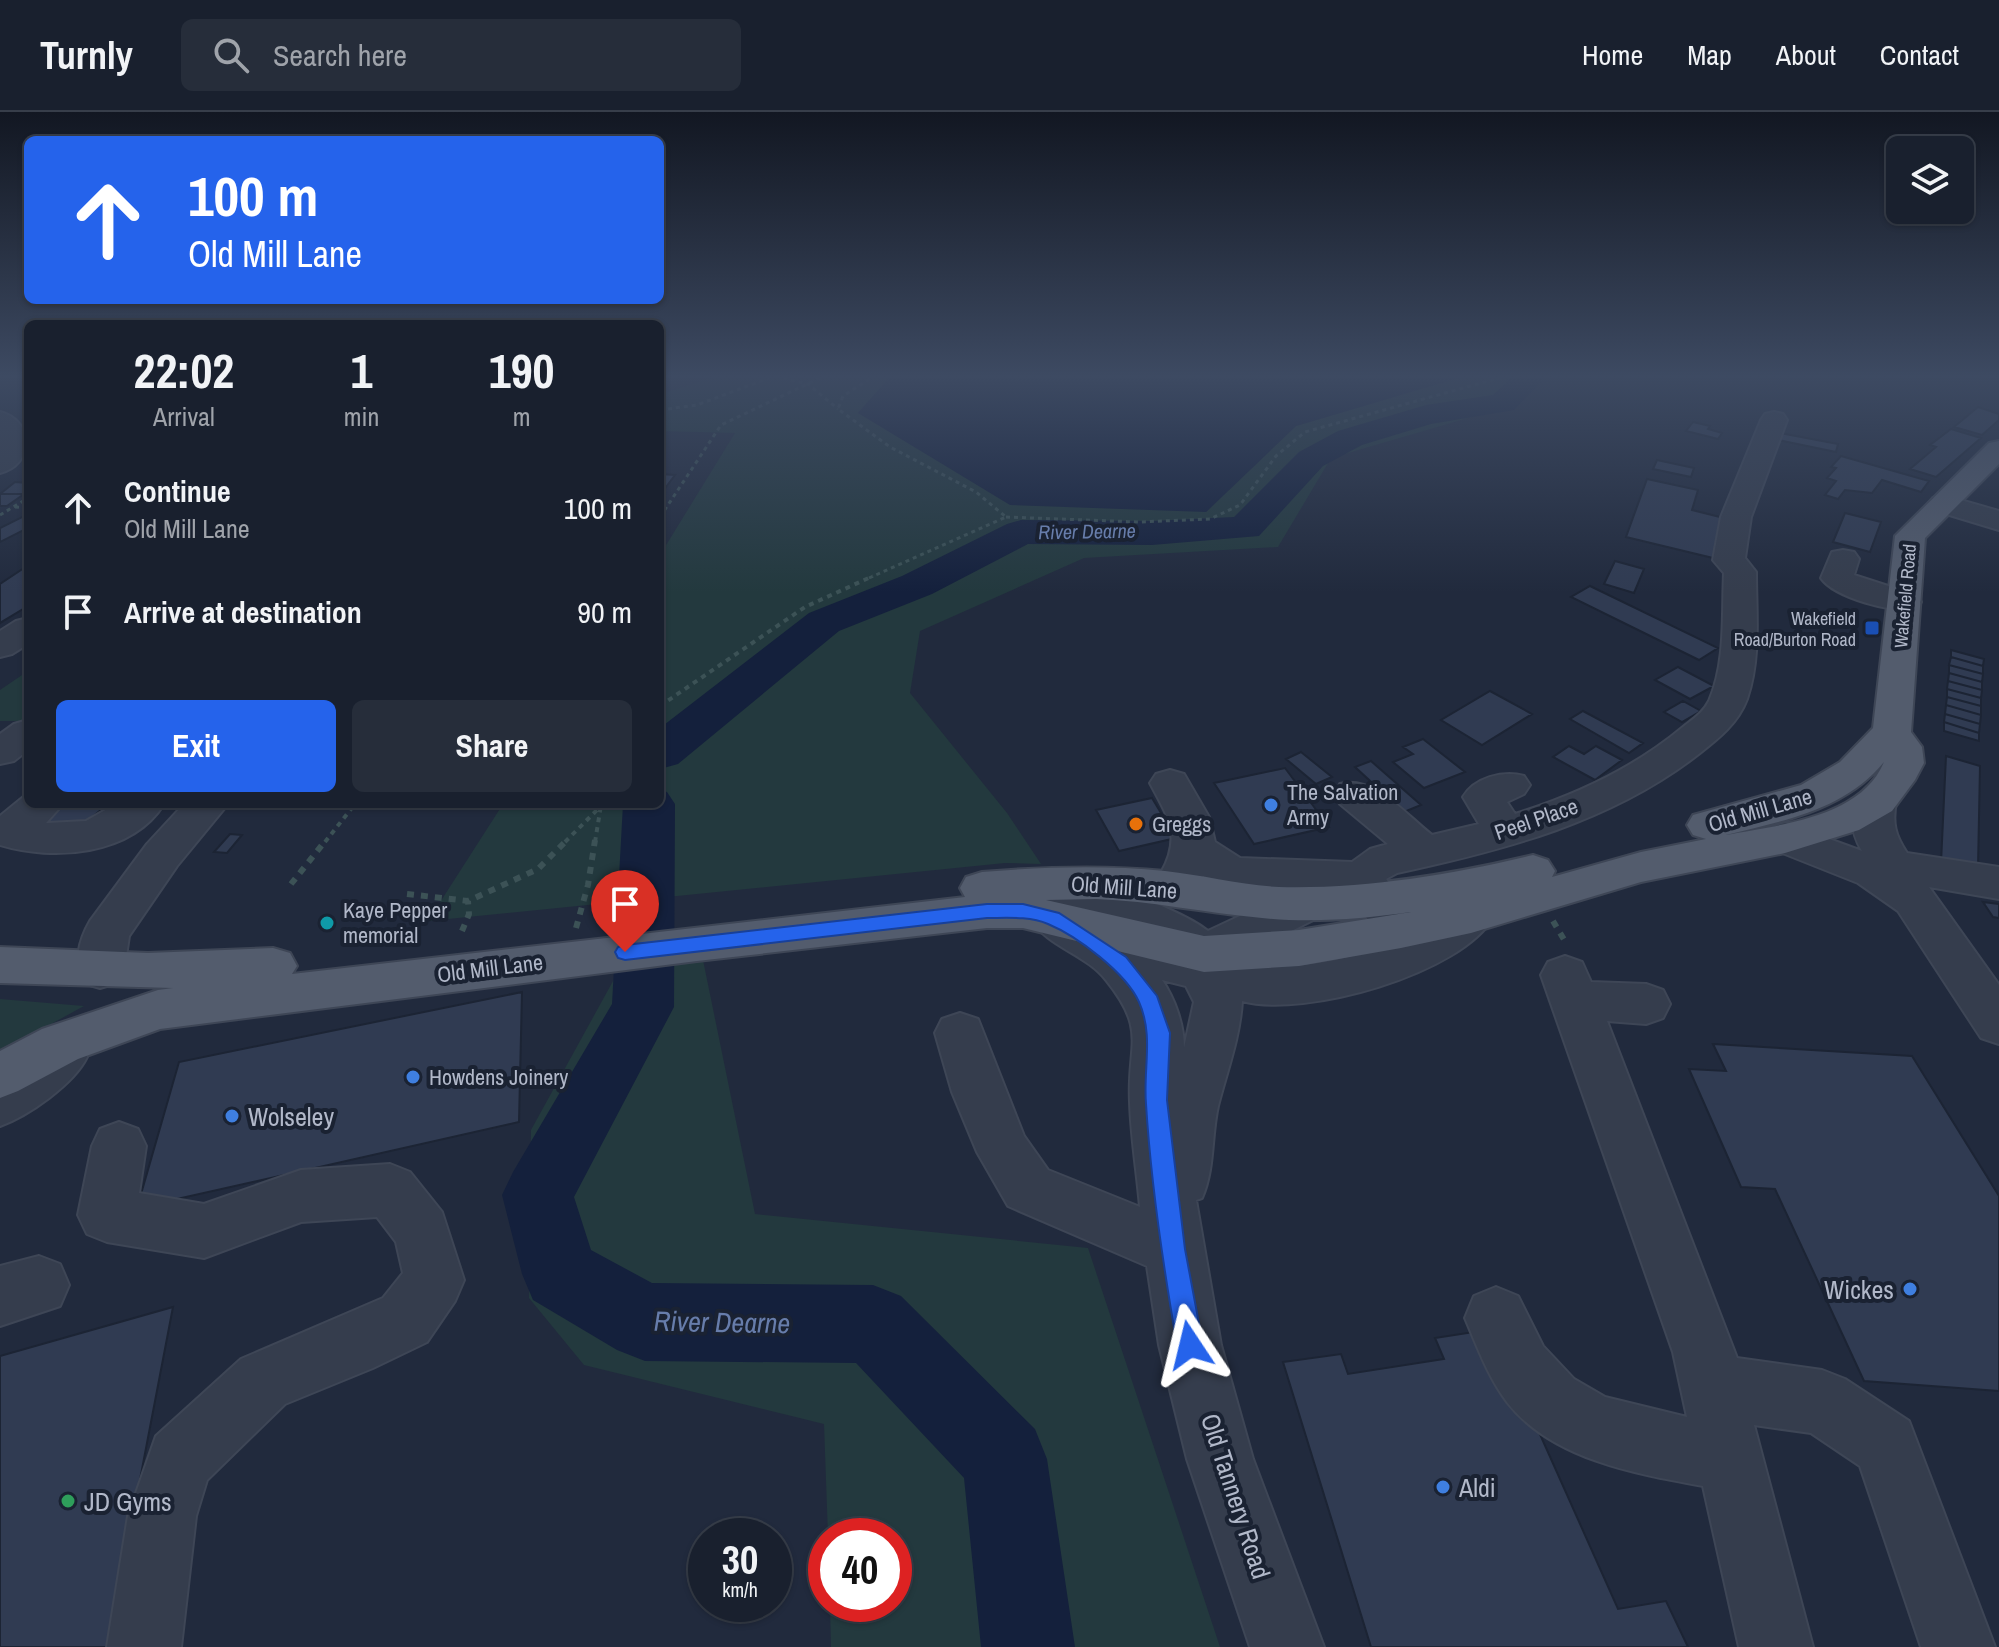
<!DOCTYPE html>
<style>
:root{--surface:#19202e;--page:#262d3a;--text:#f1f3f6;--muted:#9fa3aa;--line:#373e4a;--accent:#2563eb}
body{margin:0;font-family:"Archivo Narrow",sans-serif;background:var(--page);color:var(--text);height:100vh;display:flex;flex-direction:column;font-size:30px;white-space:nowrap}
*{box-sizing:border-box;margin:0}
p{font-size:26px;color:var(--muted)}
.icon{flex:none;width:44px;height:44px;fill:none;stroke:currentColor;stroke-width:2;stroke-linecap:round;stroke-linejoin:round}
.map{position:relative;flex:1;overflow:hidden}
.details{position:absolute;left:24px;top:208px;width:640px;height:488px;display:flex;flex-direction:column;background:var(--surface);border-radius:12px;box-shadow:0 2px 6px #0004,0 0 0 2px var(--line)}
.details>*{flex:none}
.hud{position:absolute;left:24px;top:24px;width:640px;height:168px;border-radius:12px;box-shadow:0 2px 6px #0004,0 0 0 2px var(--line);background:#2563eb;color:#fff;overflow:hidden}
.buttons{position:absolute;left:1886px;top:24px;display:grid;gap:16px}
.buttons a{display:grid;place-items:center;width:88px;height:88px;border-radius:12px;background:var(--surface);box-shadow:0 2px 6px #0004,0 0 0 2px var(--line);font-size:40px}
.speed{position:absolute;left:688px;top:1406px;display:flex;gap:16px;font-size:40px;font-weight:700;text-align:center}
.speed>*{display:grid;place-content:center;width:104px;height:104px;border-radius:50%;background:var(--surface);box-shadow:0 2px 6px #0004,0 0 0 2px var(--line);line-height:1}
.speed small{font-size:20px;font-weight:400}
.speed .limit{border:12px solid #d22;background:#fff;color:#111}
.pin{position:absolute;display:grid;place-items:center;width:68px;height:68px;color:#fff;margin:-82px -34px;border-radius:50% 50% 50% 0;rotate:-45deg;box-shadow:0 0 8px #0007}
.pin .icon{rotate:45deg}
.me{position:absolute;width:88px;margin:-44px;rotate:350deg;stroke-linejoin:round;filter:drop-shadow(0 0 6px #0008)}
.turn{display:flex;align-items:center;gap:28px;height:168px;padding:0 32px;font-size:36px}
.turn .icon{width:104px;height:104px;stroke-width:2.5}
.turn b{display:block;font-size:56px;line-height:68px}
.eta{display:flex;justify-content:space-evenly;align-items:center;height:136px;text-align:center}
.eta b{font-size:48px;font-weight:700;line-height:56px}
.primary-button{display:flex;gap:16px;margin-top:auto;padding:16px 32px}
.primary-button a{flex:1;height:92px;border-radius:12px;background:var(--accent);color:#fff;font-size:32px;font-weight:700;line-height:92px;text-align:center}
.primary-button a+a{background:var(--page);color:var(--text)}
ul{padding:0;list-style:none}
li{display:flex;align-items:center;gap:24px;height:104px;padding:0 32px}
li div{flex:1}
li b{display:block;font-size:30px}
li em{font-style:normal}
header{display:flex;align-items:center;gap:48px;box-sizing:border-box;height:112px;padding:0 40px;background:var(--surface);border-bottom:2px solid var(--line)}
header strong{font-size:38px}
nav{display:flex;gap:44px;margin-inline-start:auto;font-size:28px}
.search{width:560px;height:72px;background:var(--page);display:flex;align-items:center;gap:20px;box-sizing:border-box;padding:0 28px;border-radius:12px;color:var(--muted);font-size:30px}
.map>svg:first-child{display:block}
</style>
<header>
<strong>Turnly</strong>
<div class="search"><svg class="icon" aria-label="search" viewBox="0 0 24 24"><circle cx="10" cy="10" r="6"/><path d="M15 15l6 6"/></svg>Search here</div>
<nav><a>Home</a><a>Map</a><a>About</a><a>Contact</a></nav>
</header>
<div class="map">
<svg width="1999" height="1535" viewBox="0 0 1999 1535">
<rect width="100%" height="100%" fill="#212a3d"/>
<path fill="#23393e" d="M712,266H889L858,301L1206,400L1296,314L1458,266H1537L1516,292L1331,346L1278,435L1084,446L920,519L910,581L1007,701L1041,752L1005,751L428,809L503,692H660V443L735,321L660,319V282Z
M28,559V609H0V578Z
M703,848L755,1102L1088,1136L1220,1535H831L830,1492H894V1424H828L824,1312L584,1253L529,1186L531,1018L618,860Z
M0,887L84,894L0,940Z"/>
<path fill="#14203c" d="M889,266H1458L1296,314L1206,400L1010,393L858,301Z"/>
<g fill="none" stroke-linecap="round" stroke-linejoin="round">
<path fill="#14203c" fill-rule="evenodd" d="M1511,266H1545L1514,298L1431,312L1362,333L1323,354L1259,424L1152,433L1028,432L932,482L839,519L678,652L660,657V616L809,501L902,464L1007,412L1021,408L1152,409L1234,405L1299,340L1338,319L1426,293L1493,283Z
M660,678L667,680L675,692L674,895L574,1085L591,1138L652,1171L873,1173L901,1184L1035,1317L1047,1347L1075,1535H981L964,1366L856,1251L645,1249L617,1238L533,1188L522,1162L502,1083L513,1060L612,892L623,692H660Z"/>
</g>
<path fill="#303b52" stroke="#1c2434" stroke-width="2" d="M1978,295L1999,302V308L1982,323L1954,315Z
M1693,310L1710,314L1708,317L1722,321L1718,327L1686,319Z
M1951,317L1981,326L1936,365L1910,357L1936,335L1930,333Z
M1780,321L1838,332L1836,340L1778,328Z
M1841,344L1929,369L1921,380L1882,368L1872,381L1845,378L1838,387L1825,383L1836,369L1827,366L1836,356L1831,355Z
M1657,348L1694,356L1691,365L1653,357Z
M660,362L675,363L660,383Z
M1647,367L1698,378L1692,398L1724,406L1713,446L1626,425Z
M15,370L28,371V380L24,382H0Z
M0,382H24L7,394H0Z
M1845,401L1881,410L1870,440L1833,430Z
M28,402V416L0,430V416Z
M1615,449L1644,457L1634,481L1604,472Z
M24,456L28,457V494L0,511V472Z
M1590,474L1718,536L1699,548L1571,485Z
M1951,538L1984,547L1983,554L1951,545Z
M1951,545L1983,554V562L1949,553Z
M1949,553L1983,562L1982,570L1949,561Z
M1678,555L1714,574L1690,587L1655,568Z
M1949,561L1982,570V578L1948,569Z
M1948,569L1982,578L1981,586L1947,577Z
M1947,577L1981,586V594L1947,585Z
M1490,579L1532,602L1482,633L1441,608Z
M1947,585L1981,594V603L1946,593Z
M1683,589L1701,599L1682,610L1664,600Z
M1946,593L1981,603L1980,612L1945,602Z
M1583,599L1643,631L1629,641L1570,607Z
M1945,602L1980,612L1979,621L1944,610Z
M1944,610L1979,621V629L1944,619Z
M1423,627L1465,660L1424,676L1393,650L1413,642L1403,635Z
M1569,634L1584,642L1596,634L1622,648L1595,668L1553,645Z
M1301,640L1332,665L1316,672L1286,647Z
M1946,644L1980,654L1978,756L1941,751Z
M1371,649L1421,693L1404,700L1355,655Z
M1285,656L1329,715L1254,732L1214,671Z
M1152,686L1176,726L1119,739L1096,698Z
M46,692H108L67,726L16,716Z
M230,722L242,723L227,741L214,740Z
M1983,790L1999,792V806L1993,805Z
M522,880L519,1010L137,1096L179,950Z
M1713,932L1912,944L1999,1084V1279L1864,1269L1775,1077L1741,1075L1689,957L1726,959Z
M173,1195L108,1535H0V1244Z
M1493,1217L1618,1497L1666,1489L1688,1535H1371L1283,1250L1341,1242L1348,1262L1444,1247L1435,1226Z"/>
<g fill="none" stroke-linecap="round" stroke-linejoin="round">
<defs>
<path id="minor" d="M0,300C35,309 34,353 0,361Z
M1774,300L1783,302L1787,308L1751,405L1745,446L1756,460C1756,501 1761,547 1747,587C1738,611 1719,626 1700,641C1612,710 1504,738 1397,761L1386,767L1422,816C1444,800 1460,784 1487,792L1494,804C1462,862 1304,906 1242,889C1240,925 1227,959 1218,994C1211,1025 1215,1056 1202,1086L1196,1088L1221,1233L1253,1347L1324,1535H1250L1187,1347L1159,1233L1147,1154L1008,1094L977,1040L952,980L935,921L942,907L960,901L978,907L1024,1024L1048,1058L1140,1095C1137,1060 1131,1025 1130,990C1127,932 1148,920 1106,868C1086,842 1047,835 1030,806L1037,794L1043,792L1015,784L1009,773L1015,762C1055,750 1175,793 1208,819L1293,779C1262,778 1229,783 1203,764L1198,772L1183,777L1168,772L1161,761C1182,724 1168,705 1150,671L1156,662L1170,658L1184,662L1209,705L1215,730L1240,746L1352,750L1370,737L1388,732L1340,692L1334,682L1340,672C1374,663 1406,703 1432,723L1479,712L1463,685C1474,666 1503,658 1524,664L1530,673L1524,682L1507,690L1515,702C1576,683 1634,656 1683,615C1693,607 1703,601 1709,589C1726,550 1722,503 1724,461L1713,448L1721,405L1761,308L1765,302ZM1323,779L1348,780L1385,831L1390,833C1339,849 1284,863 1232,849L1323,803L1329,791ZM1080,801L1128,816L1154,829L1110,813L1103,816ZM1162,868L1186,874L1194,890L1184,936C1184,913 1175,887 1162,868Z
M1943,383L1999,399V418L1933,398L1928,392L1933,386Z
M1843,438L1854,440L1859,447L1854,463L1916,483L1921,490L1916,497C1894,502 1834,485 1821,466L1832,440Z
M28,506V532L12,542L0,545V519L16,509Z
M28,608V638L14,649L0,652V622L14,612Z
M1876,676L1890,680L1896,690C1892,711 1895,723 1907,741L1999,755V787L1929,775L1999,873V932L1981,926L1898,799L1858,771L1770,736L1764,726L1770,716L1785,711L1862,739C1850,719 1849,700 1862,680Z
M27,682L28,692H63L46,711H48L86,709L116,692H164C131,744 53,749 0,733V704Z
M184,692H228L177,754L129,824L124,858L117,871L100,876L83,871C73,852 79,828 90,809L147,732Z
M1565,844L1582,850L1591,870L1646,872L1663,878L1670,892L1663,906L1646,912L1607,909L1737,1246L1822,1258L1845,1267L1909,1309L1995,1535H1921L1860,1354L1811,1321L1754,1313L1813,1535H1739L1703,1374C1636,1362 1551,1347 1507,1290C1488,1265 1477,1234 1465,1206L1474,1184L1496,1175L1518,1184L1543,1234L1574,1267L1605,1285L1687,1305L1673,1240L1541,863L1548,850Z
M62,924L80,930L87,945C74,972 28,1004 0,1014V962L44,930Z
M119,1010L138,1017L146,1034L139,1081L204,1092L301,1058L390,1052L410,1060L442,1100L464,1168L455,1189L427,1230L373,1256L285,1292L207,1368L196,1404L181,1535H107L128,1404L156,1324L241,1247L383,1186L403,1161L396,1130L377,1105L301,1110L204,1146L107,1130L87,1122L78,1103L92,1034L100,1017Z
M39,1144L60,1152L69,1173L60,1194L0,1214V1154Z"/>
<path id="major" d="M1999,329V352L1925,426L1911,620L1922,635L1924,651L1915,668L1892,699L1859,718L1785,741L1641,770L1471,821L1401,836L1299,854L1204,860L1023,816H987L697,849L160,917L78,947L18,979L0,986V939L42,917L158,878L173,876L0,871V835L148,841L273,836L290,841L297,854L292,862L965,785L960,776L966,765L982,760C1043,755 1104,753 1165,759C1203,763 1241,773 1279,775C1365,777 1450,763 1533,743L1548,748L1555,759L1552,765L1641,740L1706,727L1693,723L1687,713L1693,703L1801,673L1840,650L1873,616L1895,424L1989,331ZM1884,650C1861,706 1778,713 1726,723C1783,709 1845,698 1884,650ZM1096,787C1152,789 1206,801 1262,806C1311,811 1362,807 1411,800L1299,818L1204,824L1046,788Z"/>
</defs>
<use href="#minor" stroke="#3e4656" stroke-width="4"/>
<use href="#major" stroke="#3e4656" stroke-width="4"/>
<path stroke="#3c5256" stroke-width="3" stroke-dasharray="4 4" stroke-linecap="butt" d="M783,266L808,272L838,297
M660,298L697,293L769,266
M15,395L28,396
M0,403L28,386
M660,405L721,313L820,266
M1006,405L1139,410L1210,407L1240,393L1276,344L1305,320L1499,266
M869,466L1006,405L976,380L890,335L838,297L843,284L871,266"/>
<path stroke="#3c5256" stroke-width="4" stroke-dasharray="5 5" stroke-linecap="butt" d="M660,594L805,495L873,464
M325,730L355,692
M565,730L601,694
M595,730L601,693"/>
<path stroke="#3c5256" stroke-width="6" stroke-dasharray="7 7" stroke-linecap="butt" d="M291,772L326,728
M407,782L468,789L538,757L567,728
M1553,809L1566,831
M576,816L588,773L595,728
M462,819L469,802L468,789"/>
<use href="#minor" fill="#353d4d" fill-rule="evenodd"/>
<use href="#major" fill="#535c6d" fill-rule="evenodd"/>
</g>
<linearGradient id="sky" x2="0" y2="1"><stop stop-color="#121722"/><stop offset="0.55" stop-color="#3d4a62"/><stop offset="1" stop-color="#3d4a62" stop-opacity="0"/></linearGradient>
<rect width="1999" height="480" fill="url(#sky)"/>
<path fill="#2563eb" stroke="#184099" stroke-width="2" d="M987,792H1023L1059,801L1126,845L1157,884L1170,921L1167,988L1185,1137L1203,1233L1199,1242L1190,1246L1181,1242L1177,1233C1163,1153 1151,1073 1146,992C1143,956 1154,924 1139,890C1126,861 1077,824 1048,812C1029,804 1007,806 987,806L625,848L618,846L615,840L618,835L625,833Z"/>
<rect fill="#1a4fb4" stroke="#1a2232" stroke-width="3" x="1864" y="508" width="16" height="16" rx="4"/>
<g fill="#3f7fe0" stroke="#1a2232" stroke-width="3">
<circle cx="1271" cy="693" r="8"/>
<circle cx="413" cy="965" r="8"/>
<circle cx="232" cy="1004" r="8"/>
<circle cx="1910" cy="1177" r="8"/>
<circle cx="1443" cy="1375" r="8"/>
</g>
<circle fill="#e8710a" stroke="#1a2232" stroke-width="3" cx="1136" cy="712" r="8"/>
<circle fill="#0f9aa8" stroke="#1a2232" stroke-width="3" cx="327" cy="811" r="8"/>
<circle fill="#2e9e5b" stroke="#1a2232" stroke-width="3" cx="68" cy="1389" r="8"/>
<g text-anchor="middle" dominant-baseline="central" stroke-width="8" stroke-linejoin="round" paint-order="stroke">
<g font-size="18" fill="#b1b8c9" stroke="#1a2232">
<text transform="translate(1905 484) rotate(-85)">Wakefield Road</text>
</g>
<g font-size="18" fill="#b1b8c9" stroke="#1a2232" text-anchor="end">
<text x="1856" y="506">Wakefield<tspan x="1856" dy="21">Road/Burton Road</tspan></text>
</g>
<g font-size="20" font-style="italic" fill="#677dab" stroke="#1a2232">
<text transform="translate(1087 419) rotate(-1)">River Dearne</text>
</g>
<g font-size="22" fill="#b1b8c9" stroke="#1a2232" text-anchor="start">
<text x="1287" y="680">The Salvation<tspan x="1287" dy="25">Army</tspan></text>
<text x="1152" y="712">Greggs</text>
<text x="343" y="798">Kaye Pepper<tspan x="343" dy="25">memorial</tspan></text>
<text x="429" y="965">Howdens Joinery</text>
</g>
<g font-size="22" fill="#b1b8c9" stroke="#1a2232">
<text transform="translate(1760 698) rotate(-16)">Old Mill Lane</text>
<text transform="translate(1536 707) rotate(-19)">Peel Place</text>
<text transform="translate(1124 775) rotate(4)">Old Mill Lane</text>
<text transform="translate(490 856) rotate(-7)">Old Mill Lane</text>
</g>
<g font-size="26" fill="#b1b8c9" stroke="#1a2232" text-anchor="start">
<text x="248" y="1004">Wolseley</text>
<text x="1894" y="1177" text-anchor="end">Wickes</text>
<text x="1459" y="1375">Aldi</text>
<text x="84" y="1389">JD Gyms</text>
</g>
<g font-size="26" fill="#b1b8c9" stroke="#1a2232">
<text transform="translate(1236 1384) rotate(72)">Old Tannery Road</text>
</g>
<g font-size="28" font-style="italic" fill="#677dab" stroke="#1a2232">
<text transform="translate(722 1210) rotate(1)">River Dearne</text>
</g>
</g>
</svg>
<div class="buttons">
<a><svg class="icon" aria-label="layers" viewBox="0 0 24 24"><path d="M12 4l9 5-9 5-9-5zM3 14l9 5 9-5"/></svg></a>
</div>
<div class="speed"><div>30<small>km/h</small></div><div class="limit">40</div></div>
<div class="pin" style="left:625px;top:840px;background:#d93025"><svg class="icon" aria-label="arrive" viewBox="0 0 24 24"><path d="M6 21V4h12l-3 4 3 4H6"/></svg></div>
<svg class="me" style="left:1190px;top:1233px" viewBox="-20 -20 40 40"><path d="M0-17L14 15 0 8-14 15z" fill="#2563eb" stroke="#fff" stroke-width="4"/></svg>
<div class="hud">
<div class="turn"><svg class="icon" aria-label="ahead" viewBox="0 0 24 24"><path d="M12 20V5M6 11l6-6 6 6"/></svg><div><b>100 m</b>Old Mill Lane</div></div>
</div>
<section class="details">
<div class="eta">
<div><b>22:02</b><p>Arrival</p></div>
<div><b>1</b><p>min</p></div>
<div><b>190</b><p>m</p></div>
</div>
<ul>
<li><svg class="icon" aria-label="ahead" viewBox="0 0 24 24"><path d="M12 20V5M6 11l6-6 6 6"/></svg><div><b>Continue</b><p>Old Mill Lane</p></div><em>100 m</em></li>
<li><svg class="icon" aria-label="arrive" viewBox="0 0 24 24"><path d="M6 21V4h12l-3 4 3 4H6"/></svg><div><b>Arrive at destination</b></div><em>90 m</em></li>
</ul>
<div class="primary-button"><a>Exit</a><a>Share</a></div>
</section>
</div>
